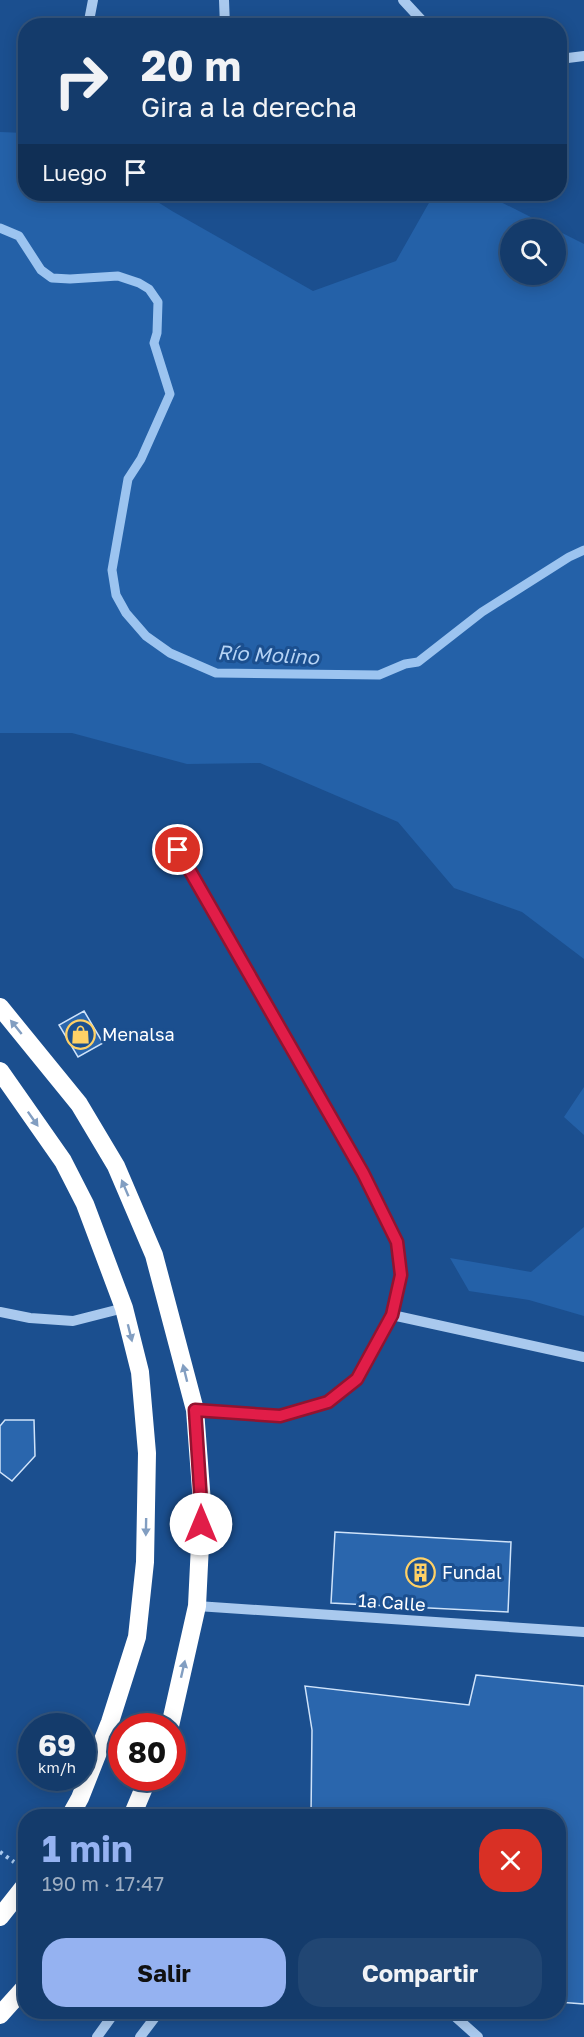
<!DOCTYPE html>
<html lang="es">
<meta charset="utf-8">
<style>
:root{--surface:#143b6b;--page:#214673;--text:#f1f3f6;--muted:#9dadc1;--line:#33557e;--accent:#95b2f1}
body{margin:0;font-family:"Golos Text",sans-serif;background:var(--page);color:var(--text);height:100vh;display:flex;flex-direction:column;font-size:22px;white-space:nowrap}
*{box-sizing:border-box;margin:0}
p{font-size:20px;color:var(--muted)}
.icon{flex:none;width:33px;height:33px;fill:none;stroke:currentColor;stroke-width:2;stroke-linecap:round;stroke-linejoin:round}
.map{position:relative;flex:1;overflow:hidden}
.panel{position:absolute;left:18px;top:1809px;width:548px;height:210px;display:flex;flex-direction:column;background:var(--surface);border-radius:24px;box-shadow:0 3px 15px #0003,0 0 0 2px var(--line)}
.panel>*{flex:none}
.guide{position:absolute;left:18px;top:18px;width:549px;height:183px;border-radius:24px;box-shadow:0 3px 15px #0003,0 0 0 2px var(--line);background:#143b6b;color:var(--text);overflow:hidden}
.controls{position:absolute;left:500px;top:219px;display:grid;gap:12px}
.controls a{display:grid;place-items:center;width:66px;height:66px;border-radius:50%;background:var(--surface);box-shadow:0 3px 15px #0003,0 0 0 2px var(--line);font-size:30px}
.speed{position:absolute;left:18px;top:1713px;display:flex;gap:12px;font-size:30px;font-weight:700;text-align:center}
.speed>*{display:grid;place-content:center;width:78px;height:78px;border-radius:50%;background:var(--surface);box-shadow:0 3px 15px #0003,0 0 0 2px var(--line);line-height:1}
.speed small{font-size:15px;font-weight:400}
.speed .limit{border:9px solid #d22;background:#fff;color:#111}
.pin{position:absolute;display:grid;place-items:center;width:51px;height:51px;color:#fff;margin:-26px;border:3px solid #fff;border-radius:50%;box-shadow:0 2px 6px #0007}
.me{position:absolute;width:66px;margin:-33px;rotate:0deg;stroke-linejoin:round;filter:drop-shadow(0 0 4px #0008)}
.turn{display:flex;align-items:center;gap:21px;height:126px;padding:0 24px;font-size:27px}
.turn .icon{width:78px;height:78px;stroke-width:2.5}
.turn b{display:block;font-size:42px;line-height:51px}
.then{display:flex;align-items:center;height:57px;padding:0 24px;background:#0003;gap:12px;font-size:22px}
.round{display:grid;place-items:center;flex:none;width:63px;height:63px;border-radius:24px;background:var(--page)}
.summary{display:flex;align-items:center;justify-content:space-between;height:102px;padding:0 24px}
h1{font-size:36px;font-weight:700;line-height:45px;color:var(--accent)}
.cta{display:flex;gap:12px;margin-top:auto;padding:12px 24px}
.cta a{flex:1;height:69px;border-radius:24px;background:var(--accent);color:#111;font-size:24px;font-weight:700;line-height:69px;text-align:center}
.cta a+a{background:var(--page);color:var(--text)}
.map>svg:first-child{display:block}
</style>
<div class="map">
<svg width="584" height="2037" viewBox="0 0 584 2037">
<rect width="100%" height="100%" fill="#1b4f8f"/>
<path fill="#2461a8" fill-rule="evenodd" d="M0,132L25,133L26,194H145L172,211L313,291L396,261L434,194H485L584,244V959L522,912L454,888L398,822L260,763L187,764L72,733H0ZM510,230H555V274H510Z
M584,1087V1135L564,1117Z
M584,1227V1316L529,1300L469,1291L450,1258L531,1272Z"/>
<g fill="none" stroke-linecap="round" stroke-linejoin="round">
<path stroke="#9cc4f0" stroke-width="9" d="M0,228L19,236L41,270L52,278L70,279L118,276L139,283L149,289L158,302L157,333L154,343L170,394L141,459L128,479L112,570L116,595L126,613L146,636L170,653L216,673L379,675L405,664L418,662L482,612L569,557L584,550"/>
</g>
<path fill="#2a66ad" stroke="#cfe3fa" stroke-width="1.5" d="M84,1011L103,1043L78,1057L59,1025Z
M5,1420H34L35,1456L12,1481L0,1472V1426Z
M335,1532L511,1542L508,1612L331,1603Z
M476,1675L584,1686V2004L558,2002V1816H311L312,1730L305,1686L469,1705Z"/>
<g fill="none" stroke-linecap="round" stroke-linejoin="round">
<path stroke="#a9c9ee" stroke-width="4" stroke-dasharray="3 4.5" stroke-linecap="butt" d="M0,1852L14,1862"/>
<path stroke="#a9c9ee" stroke-width="10" d="M224,0L225,26
M403,0L427,26
M88,26L93,0
M560,59L584,56
M179,850L363,1173L397,1242L401,1275L392,1315L357,1379L328,1402L280,1416L195,1410
M0,1312L30,1318L73,1321L124,1308
M392,1315L584,1357
M197,1606L584,1632
M218,1816L221,1813L232,1812L236,1816
M450,2012L478,2037
M97,2037L115,2012
M140,2037L159,2012"/>
<path stroke="#fff" stroke-width="18" d="M0,1007L79,1104L116,1166L154,1255L195,1410L202,1503L197,1606L170,1726
M0,1071L63,1161L85,1204L124,1308L140,1372L147,1453L145,1562L137,1637L110,1722L80,1798L70,1816
M132,1816L148,1778
M0,1917L26,1884
M0,2015L26,1986"/>
</g>
<defs><path id="oneway-solid" d="M-6-.8H1V-3.2L6.5 0L1 3.2V.8H-6Z" transform="scale(1.5)"/></defs>
<g fill="#829ec1">
<use href="#oneway-solid" transform="translate(16 1027) rotate(-129)"/>
<use href="#oneway-solid" transform="translate(33 1119) rotate(55)"/>
<use href="#oneway-solid" transform="translate(125 1188) rotate(-113)"/>
<use href="#oneway-solid" transform="translate(130 1333) rotate(76)"/>
<use href="#oneway-solid" transform="translate(185 1373) rotate(-104)"/>
<use href="#oneway-solid" transform="translate(146 1527) rotate(91)"/>
<use href="#oneway-solid" transform="translate(183 1669) rotate(-77)"/>
</g>
<g fill="none" stroke-linecap="round" stroke-linejoin="round">
<defs>
<path id="route" d="M178,850L363,1173L397,1242L401,1275L392,1315L357,1379L328,1402L280,1416L195,1410L201,1503V1524"/>
</defs>
<use href="#route" stroke="#92132f" stroke-width="15"/>
<use href="#route" stroke="#e11d48" stroke-width="10"/>
</g>
<defs>
<symbol id="shop-ring" viewBox="-11 -11 22 22"><circle r="9.5" fill="#1b4f8f" stroke="#ffd166" stroke-width="1.5"/><path d="M-5-2.5h2.3a2.7 3.5 0 0 1 5.4 0H5L5.5 6h-11ZM-1.5-2.5h3a1.5 2.3 0 0 0-3 0Z" fill="#ffd166"/></symbol>
<symbol id="building-ring" viewBox="-11 -11 22 22"><circle r="9.5" fill="#1b4f8f" stroke="#ffd166" stroke-width="1.5"/><path d="M-4-6H4V6H1V3H-1V6H-4ZM-2.5-4.3h1.7v1.8h-1.7ZM.8-4.3h1.7v1.8H.8ZM-2.5-1h1.7V.8h-1.7ZM.8-1h1.7V.8H.8Z" fill="#ffd166"/></symbol>
</defs>
<g fill-rule="evenodd">
<use href="#shop-ring" x="64" y="1018" width="33" height="33"/>
<use href="#building-ring" x="404" y="1556" width="33" height="33"/>
</g>
<g text-anchor="middle" dominant-baseline="central" stroke-width="6" stroke-linejoin="round" paint-order="stroke">
<g font-size="18" fill="#fff" stroke="#1b4f8f" text-anchor="start">
<text x="102" y="1034">Menalsa</text>
<text x="442" y="1572">Fundal</text>
</g>
<g font-size="18" fill="#fff" stroke="#1b4f8f">
<text transform="translate(392 1602) rotate(4)">1a Calle</text>
</g>
<g font-size="20" font-style="italic" fill="#b5d3f5" stroke="#1b4f8f">
<text transform="translate(268 654) rotate(3)">Río Molino</text>
</g>
</g>
</svg>
<div class="controls">
<a><svg class="icon" aria-label="search" viewBox="0 0 24 24"><circle cx="10" cy="10" r="6"/><path d="M15 15l6 6"/></svg></a>
</div>
<div class="speed"><div>69<small>km/h</small></div><div class="limit">80</div></div>
<div class="pin" style="left:178px;top:850px;background:#d93025"><svg class="icon" aria-label="arrive" viewBox="0 0 24 24"><path d="M6 21V4h12l-3 4 3 4H6"/></svg></div>
<svg class="me" style="left:201px;top:1524px" viewBox="-20 -20 40 40"><circle r="19" fill="#fff"/><path d="M0-13L10 11 0 6-10 11z" fill="#e11d48"/></svg>
<div class="guide">
<div class="turn"><svg class="icon" aria-label="right" viewBox="0 0 24 24"><path d="M7 20v-9h11M14 6l5 5-5 5"/></svg><div><b>20 m</b>Gira a la derecha</div></div>
<div class="then">Luego<svg class="icon" aria-label="arrive" viewBox="0 0 24 24"><path d="M6 21V4h12l-3 4 3 4H6"/></svg></div>
</div>
<section class="panel">
<div class="summary"><div><h1>1 min</h1><p>190 m · 17:47</p></div><a class="round" style="background:#d93025;color:#fff"><svg class="icon" aria-label="close" viewBox="0 0 24 24"><path d="M6 6l12 12M18 6L6 18"/></svg></a></div>
<div class="cta"><a>Salir</a><a>Compartir</a></div>
</section>
</div>
